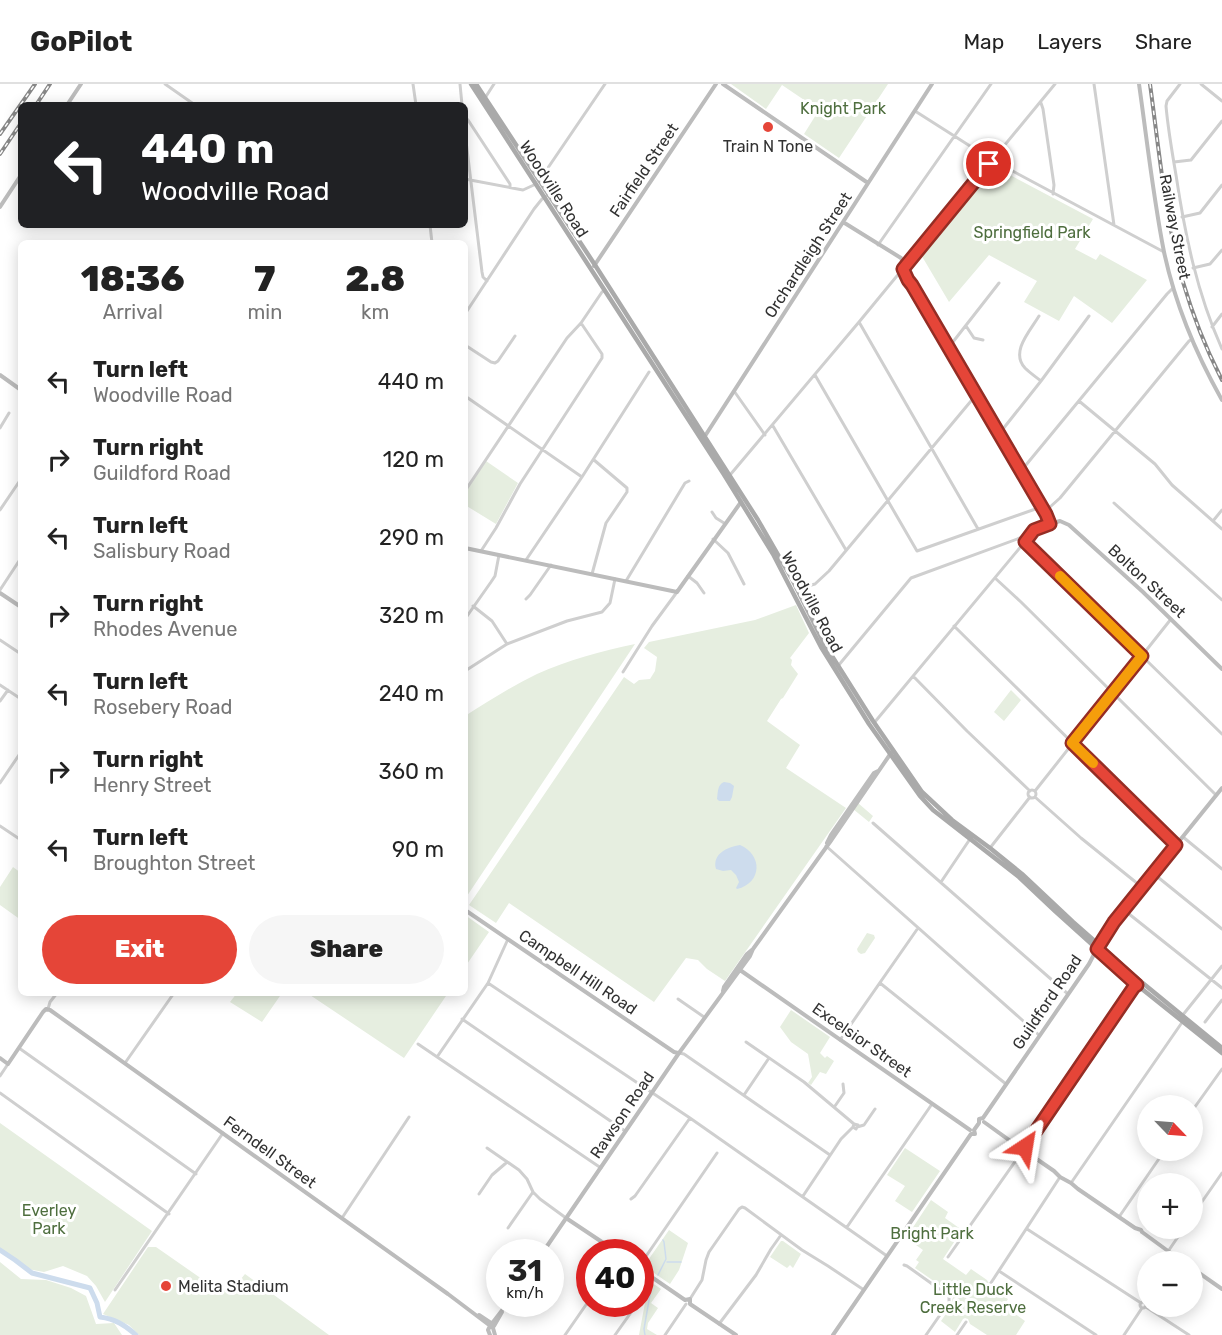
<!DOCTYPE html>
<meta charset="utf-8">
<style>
:root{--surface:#fff;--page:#f6f6f6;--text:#222;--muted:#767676;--line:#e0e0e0;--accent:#e54538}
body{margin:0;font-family:Rubik,sans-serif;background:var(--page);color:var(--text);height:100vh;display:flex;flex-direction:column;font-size:22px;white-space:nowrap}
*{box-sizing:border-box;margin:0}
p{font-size:20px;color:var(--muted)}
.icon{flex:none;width:33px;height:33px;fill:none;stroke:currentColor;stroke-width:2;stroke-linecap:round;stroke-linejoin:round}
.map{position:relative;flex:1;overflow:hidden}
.details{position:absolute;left:18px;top:156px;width:450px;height:756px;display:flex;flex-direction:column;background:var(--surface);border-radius:9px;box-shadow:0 3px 15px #0003}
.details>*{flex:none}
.hud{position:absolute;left:18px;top:18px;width:450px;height:126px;border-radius:9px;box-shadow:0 3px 15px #0003;background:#202124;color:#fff;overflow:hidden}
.needle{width:39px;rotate:115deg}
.buttons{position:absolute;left:1137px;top:1011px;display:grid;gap:12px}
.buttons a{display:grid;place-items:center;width:66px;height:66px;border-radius:50%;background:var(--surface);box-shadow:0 3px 15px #0003;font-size:30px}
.speed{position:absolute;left:486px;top:1155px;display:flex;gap:12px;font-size:30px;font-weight:700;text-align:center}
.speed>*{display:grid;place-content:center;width:78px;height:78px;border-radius:50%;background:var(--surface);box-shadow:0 3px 15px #0003;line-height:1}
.speed small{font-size:15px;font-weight:400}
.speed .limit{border:9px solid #d22;background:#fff;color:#111}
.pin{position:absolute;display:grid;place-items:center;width:51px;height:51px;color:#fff;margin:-26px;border:3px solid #fff;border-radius:50%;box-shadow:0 2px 6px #0007}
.me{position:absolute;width:66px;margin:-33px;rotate:33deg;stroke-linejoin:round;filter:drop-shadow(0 0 4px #0008)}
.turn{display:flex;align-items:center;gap:21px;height:126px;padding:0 24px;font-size:27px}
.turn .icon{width:78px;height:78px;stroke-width:2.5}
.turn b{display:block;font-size:42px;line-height:51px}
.eta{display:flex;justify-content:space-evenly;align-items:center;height:102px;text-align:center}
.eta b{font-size:36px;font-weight:800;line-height:42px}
.primary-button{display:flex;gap:12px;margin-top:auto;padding:12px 24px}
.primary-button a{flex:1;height:69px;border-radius:36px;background:var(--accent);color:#fff;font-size:24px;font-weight:800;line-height:69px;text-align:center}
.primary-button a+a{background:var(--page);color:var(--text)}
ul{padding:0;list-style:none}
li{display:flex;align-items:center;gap:18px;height:78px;padding:0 24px}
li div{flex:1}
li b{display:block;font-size:22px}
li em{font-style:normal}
header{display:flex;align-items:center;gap:36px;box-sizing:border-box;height:84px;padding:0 30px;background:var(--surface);border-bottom:2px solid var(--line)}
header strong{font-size:28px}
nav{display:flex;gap:33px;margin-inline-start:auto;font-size:21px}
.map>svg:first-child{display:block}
</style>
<header>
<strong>GoPilot</strong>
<nav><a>Map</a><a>Layers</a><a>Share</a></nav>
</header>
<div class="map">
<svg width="1222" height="1251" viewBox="0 0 1222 1251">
<rect width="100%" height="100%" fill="#fff"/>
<path fill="#e6eee0" d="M731,0H888L839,74L804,50L819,26L782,1L766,25Z
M993,82L1093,135L1075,165L1096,176L1100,170L1147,196L1112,239L1074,212L1059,237L1024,218L1037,197L989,171L949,218L920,169Z
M486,377L518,399L496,440L465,421V408Z
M796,521L809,549L790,574L792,576L791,581L798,590L783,614L781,615L767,637L800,661L786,684L846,724L725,897L707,885L698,876L686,874L654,918L509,819L496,839L469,821L624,593L634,600L639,596L650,595L655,587L657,573L644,564L649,558L755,536Z
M635,560L465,815V632C489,617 512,602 537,590C568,576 601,567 635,560Z
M1011,606L1021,616L1004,637L994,628Z
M858,719L873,732L869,738L853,725Z
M13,783L21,789V836L0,821V803Z
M465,831L489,848L465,883Z
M867,849L874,851L875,854L865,869L861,870L858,868L857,865Z
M237,909H282L262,938L230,918Z
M307,909H448L404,974Z
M791,926L830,953L820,969L825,974L827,972L834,977L826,990L820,988L811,1001L808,999L812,993L808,970L791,958L780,943Z
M0,1039L152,1147L105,1218L96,1202L87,1192L63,1182L44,1188L22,1184L11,1172L0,1167Z
M905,1064L940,1087L912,1128L895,1117L905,1102L887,1091Z
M931,1116L948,1128L945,1134L962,1146L943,1175L966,1191L971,1185L987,1196L992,1205L1008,1215L1004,1222L1025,1237L1016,1251H987L970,1240L968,1235L965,1234L963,1235L955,1248L941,1237L950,1224L953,1213L951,1209L915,1184L919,1178L916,1176L923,1166L906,1154Z
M669,1146L688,1159L679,1186L670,1200L644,1182Z
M781,1157H783L801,1170L793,1184L790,1181L787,1184L770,1173Z
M148,1163H156L212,1202L230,1208L245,1190L329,1251H139L129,1241L103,1230Z
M0,1178L21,1195L46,1196L71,1204L86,1212L96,1240L114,1239L122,1251H0Z
M648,1196L661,1205L651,1219L658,1224L648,1239L647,1245L657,1251H639L645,1219L642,1217L647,1214L650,1210L644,1205Z"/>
<path fill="#cddced" d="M724,698L730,699L734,702L732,713L730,717H719L717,715C718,709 717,701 724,698Z
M740,761C763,771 762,799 737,805L736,804L739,798L736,791L731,786L723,787L716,785C712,770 727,763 740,761Z"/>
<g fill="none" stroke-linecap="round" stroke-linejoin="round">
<path stroke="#cddced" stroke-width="1.5" d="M667,1178H681
M658,1191L666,1175L664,1158L663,1156
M645,1251L644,1245L652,1199"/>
<path stroke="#cddced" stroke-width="5" d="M0,1166L15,1176L32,1189L90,1204L97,1219L100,1233C115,1235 125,1241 136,1251"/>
<path stroke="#cfcfcf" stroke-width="3" d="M165,0L195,21
M413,0L416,21
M460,0L462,21
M1094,0L1114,141
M1180,0L1167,17L1166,22C1168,45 1172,68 1176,91C1185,151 1197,209 1222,265
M1201,0L1222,17
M485,14L494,0
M1041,19L1043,25L1054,101L1053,110
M915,27L992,76L1164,168
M465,33L468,36L510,100V103
M465,49L482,188L483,193L487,197
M1174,78L1191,76L1222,37
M465,95L523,106L536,100
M539,97L605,0
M1182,133L1200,129L1222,101
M430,141L432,159
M878,161L991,0
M1193,184L1210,180L1222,166
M465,230L534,125L542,115L548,111
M1039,232C1030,247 1010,268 1025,284C1030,289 1036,293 1041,297
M859,238L978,445
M966,242L974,254L983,256
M1212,243L1222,230
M465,261L491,278L495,279L498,277L515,252
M949,263L999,199
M815,291L917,467L1041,423
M734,307L765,351
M465,312L582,393
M1079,317L1155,380L1172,401L1222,445
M773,342L846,466
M0,344L9,329
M999,350L1041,297L1089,232
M1021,387L1167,210L1173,204
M730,391L859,238L1055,0
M465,407L567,254L581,239L602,208L605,206
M1114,419L1222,516
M0,426L21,395
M1044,426L1050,423L1060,414L1189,257L1192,255
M712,428L716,434L724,439
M1213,437L1222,426
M713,455L728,469L744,500
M1025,458L1222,650
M481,467L496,444L520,400L602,274V270L581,239
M526,476L582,393L649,288
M592,490L606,439L627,408V404L594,376
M688,492L697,499L704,509
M995,494L1021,518L1216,711
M626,497L685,399L689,397
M797,505L815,500L829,487L976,311
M0,506L21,474
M526,515L530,511L551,481
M473,522L492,537L507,560
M465,535L491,498L495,492L499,471
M954,542L1176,761
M0,556L21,570
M838,582L911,494L1020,454L1023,453L1027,455
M465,587L507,560L567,537L602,528L610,519L615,495
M623,588L652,542L677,508
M913,592L967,647L1030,707
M0,601L21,615
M0,617L8,606
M874,639L1033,448L1037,445L1050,440
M0,699L21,668
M1028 710a4 4 0 1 1 8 0a4 4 0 1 1-8 0Z
M1035,707L1171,535
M1035,713L1081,754L1143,804
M873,739L1068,910
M0,742L21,756
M1183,753L1222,785
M826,762L1039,951
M990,764L1030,713
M1154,790L1222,845
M941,798L970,755
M1124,826L1222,904
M488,899L690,1034L887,1172
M880,899L1006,1000
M678,915L704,933
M48,925L50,918L57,909
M1182,932L1222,882
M462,935L625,1047
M1205,938L1222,916
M840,956L918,844
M746,958L804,998L854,1040
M418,960L601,1084
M19,964L196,1090
M679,969L684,970L830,1071
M437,973L488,899L508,855
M125,979L174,909
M0,992L8,980
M0,1009L169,1130
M744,1011L769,974
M835,1022L844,1009L843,1000
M1192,1027L1222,985
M854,1040L858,1041L856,1045L853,1043Z
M857,1043L864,1041L875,1025
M1025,1063L1134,903L1137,901
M487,1064L519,1086L527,1095L533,1108L540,1115L566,1134
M1071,1099L1183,937
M479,1110L492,1091L506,1079
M803,1112L841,1055L853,1043
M631,1115L635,1112L690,1034
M1192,1132L1222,1089
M1119,1133L1165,1066
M342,1134L409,1033
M847,1143L932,1020
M508,1144L533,1108
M1166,1144L1178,1153
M1027,1145L1141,1219
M1169,1166L1184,1144
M948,1173L1021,1069
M640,1181L717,1069
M904,1181L907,1182L949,1212V1218L926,1251
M999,1187L1096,1251
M115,1206L223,1049
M985,1208L1060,1093
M640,1214L643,1210
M690,1215L702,1196L706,1176L709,1168L739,1125L742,1123L745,1124L802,1166L828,1182L864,1206
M1140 1221a3 3 0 1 1 6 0a3 3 0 1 1-6 0Z
M1146,1223L1189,1251
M719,1240L756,1191L771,1165L781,1151
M565,1251L590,1215
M615,1251L637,1220
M665,1251L686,1220
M957,1251L966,1238
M1124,1251L1142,1224"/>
<path stroke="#bcbcbc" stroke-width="4" d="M723,0L868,99
M1139,0C1147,56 1153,112 1164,168C1175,219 1196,270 1222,316
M67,21L81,0
M0,123L21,91
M843,138L901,174L912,201L1046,430L1050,440L1060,437L1069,441L1143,508L1222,585
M594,182L716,0
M903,183L905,192L912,200
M0,291L21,306
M705,352L932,0
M465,464L677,508L741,418
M0,509L21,523
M827,759L831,751L874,689L878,687
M465,826L674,968L678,969
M740,886L970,1046
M723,907L724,903L747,870L753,865L830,758L891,669
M0,974L8,980L43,928L46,925L50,926L448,1210L493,1244
M984,1038L1020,1064
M1025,1067L1054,1087L1060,1093L1071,1099L1078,1105L1135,1144L1141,1146L1142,1148L1183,1178
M566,1134L617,1168
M543,1168L679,969L750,872L753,865
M1192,1184L1222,1205
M640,1185L685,1216L690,1215V1220L736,1251
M479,1231L494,1241
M494,1242L502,1228
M493,1244L495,1251
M490,1251L488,1246L490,1242L507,1220
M833,1251L971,1050H975L974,1046L979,1039V1035L983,1034L1089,880L1102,855L1114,838L1222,704"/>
<path stroke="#aaa" stroke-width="4.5" d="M471,0L723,389L773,470L821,563L869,640L920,712L933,726L1019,793L1055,827L1137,901L1222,969
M476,0L595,181L758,436L792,495L825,561L873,637L922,708L952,736L990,764L1022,790L1073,838L1139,896L1222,964"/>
<defs>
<path id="rail" d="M1150,0C1159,66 1165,134 1183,198C1193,232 1206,265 1222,296
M36,21L50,0
M0,50L35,0
M0,70L21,39"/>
</defs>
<use href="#rail" stroke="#878787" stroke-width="4"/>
<use href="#rail" stroke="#fff" stroke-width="1.5" stroke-dasharray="4.5" stroke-linecap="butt"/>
</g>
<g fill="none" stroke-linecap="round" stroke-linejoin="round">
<defs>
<path id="route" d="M989,80L903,185L908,196L912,201L1046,430L1050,440L1034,446L1025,458L1142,572L1072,659L1176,761L1114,838L1097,865L1137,901L1134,903L1025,1063"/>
</defs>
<use href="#route" stroke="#952d24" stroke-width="15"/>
<use href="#route" stroke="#e54538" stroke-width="10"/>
<path stroke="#f59e0b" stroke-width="10" d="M1060,492L1142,572L1072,659L1093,679"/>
</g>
<g fill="#e54538" stroke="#fff" stroke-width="2">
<circle cx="768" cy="43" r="6"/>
<circle cx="166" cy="1202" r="6"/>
</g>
<g text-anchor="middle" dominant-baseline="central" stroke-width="6" stroke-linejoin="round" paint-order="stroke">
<g font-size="16" fill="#4e6e3e" stroke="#fff">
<text x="843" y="24">Knight Park</text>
<text x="1032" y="148">Springfield Park</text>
<text x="49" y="1126">Everley<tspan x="49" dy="18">Park</tspan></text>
<text x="932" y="1149">Bright Park</text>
<text x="973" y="1205">Little Duck<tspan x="973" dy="18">Creek Reserve</tspan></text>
</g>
<g font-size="16" fill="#323232" stroke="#fff">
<text x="768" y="62">Train N Tone</text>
<text x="178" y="1202" text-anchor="start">Melita Stadium</text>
</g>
<g font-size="16" fill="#323232" stroke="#fff">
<text transform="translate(644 86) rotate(-56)">Fairfield Street</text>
<text transform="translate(554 105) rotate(57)">Woodville Road</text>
<text transform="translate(1175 143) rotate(79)">Railway Street</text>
<text transform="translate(808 171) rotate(-57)">Orchardleigh Street</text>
<text transform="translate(1147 497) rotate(43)">Bolton Street</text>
<text transform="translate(812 518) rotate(62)">Woodville Road</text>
<text transform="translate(578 888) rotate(34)">Campbell Hill Road</text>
<text transform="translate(1047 918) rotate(-56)">Guildford Road</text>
<text transform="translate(862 956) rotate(35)">Excelsior Street</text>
<text transform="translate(622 1031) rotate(-56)">Rawson Road</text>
<text transform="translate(270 1068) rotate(36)">Ferndell Street</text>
</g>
</g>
</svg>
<div class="buttons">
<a><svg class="needle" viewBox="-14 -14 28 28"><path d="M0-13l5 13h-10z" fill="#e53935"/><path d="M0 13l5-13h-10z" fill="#767676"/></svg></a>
<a>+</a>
<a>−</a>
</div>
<div class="speed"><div>31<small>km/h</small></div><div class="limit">40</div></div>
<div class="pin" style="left:989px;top:80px;background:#d93025"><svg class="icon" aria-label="arrive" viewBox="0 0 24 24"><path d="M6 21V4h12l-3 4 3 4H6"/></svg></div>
<svg class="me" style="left:1025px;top:1063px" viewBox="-20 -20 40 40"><path d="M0-17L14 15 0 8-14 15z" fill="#e54538" stroke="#fff" stroke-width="4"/></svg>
<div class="hud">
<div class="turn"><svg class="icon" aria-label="left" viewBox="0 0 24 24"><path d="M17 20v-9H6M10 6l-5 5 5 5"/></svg><div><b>440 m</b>Woodville Road</div></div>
</div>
<section class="details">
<div class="eta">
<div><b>18:36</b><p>Arrival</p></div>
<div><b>7</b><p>min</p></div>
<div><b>2.8</b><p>km</p></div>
</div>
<ul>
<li><svg class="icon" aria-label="left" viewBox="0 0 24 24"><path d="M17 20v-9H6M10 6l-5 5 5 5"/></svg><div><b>Turn left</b><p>Woodville Road</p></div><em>440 m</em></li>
<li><svg class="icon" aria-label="right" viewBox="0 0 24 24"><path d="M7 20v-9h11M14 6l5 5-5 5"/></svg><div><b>Turn right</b><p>Guildford Road</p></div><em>120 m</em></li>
<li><svg class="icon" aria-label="left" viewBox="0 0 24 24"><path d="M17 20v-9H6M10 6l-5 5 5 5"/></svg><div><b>Turn left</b><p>Salisbury Road</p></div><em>290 m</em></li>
<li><svg class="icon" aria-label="right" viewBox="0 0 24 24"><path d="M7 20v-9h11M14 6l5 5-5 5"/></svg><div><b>Turn right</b><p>Rhodes Avenue</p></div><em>320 m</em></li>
<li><svg class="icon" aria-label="left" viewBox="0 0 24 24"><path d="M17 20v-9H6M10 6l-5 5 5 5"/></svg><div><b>Turn left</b><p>Rosebery Road</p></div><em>240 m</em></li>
<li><svg class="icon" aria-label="right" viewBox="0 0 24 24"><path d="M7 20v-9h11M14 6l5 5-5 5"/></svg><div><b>Turn right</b><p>Henry Street</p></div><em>360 m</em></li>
<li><svg class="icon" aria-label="left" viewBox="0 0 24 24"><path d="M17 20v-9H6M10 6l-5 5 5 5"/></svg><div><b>Turn left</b><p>Broughton Street</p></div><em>90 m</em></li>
</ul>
<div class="primary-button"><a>Exit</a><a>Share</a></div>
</section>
</div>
